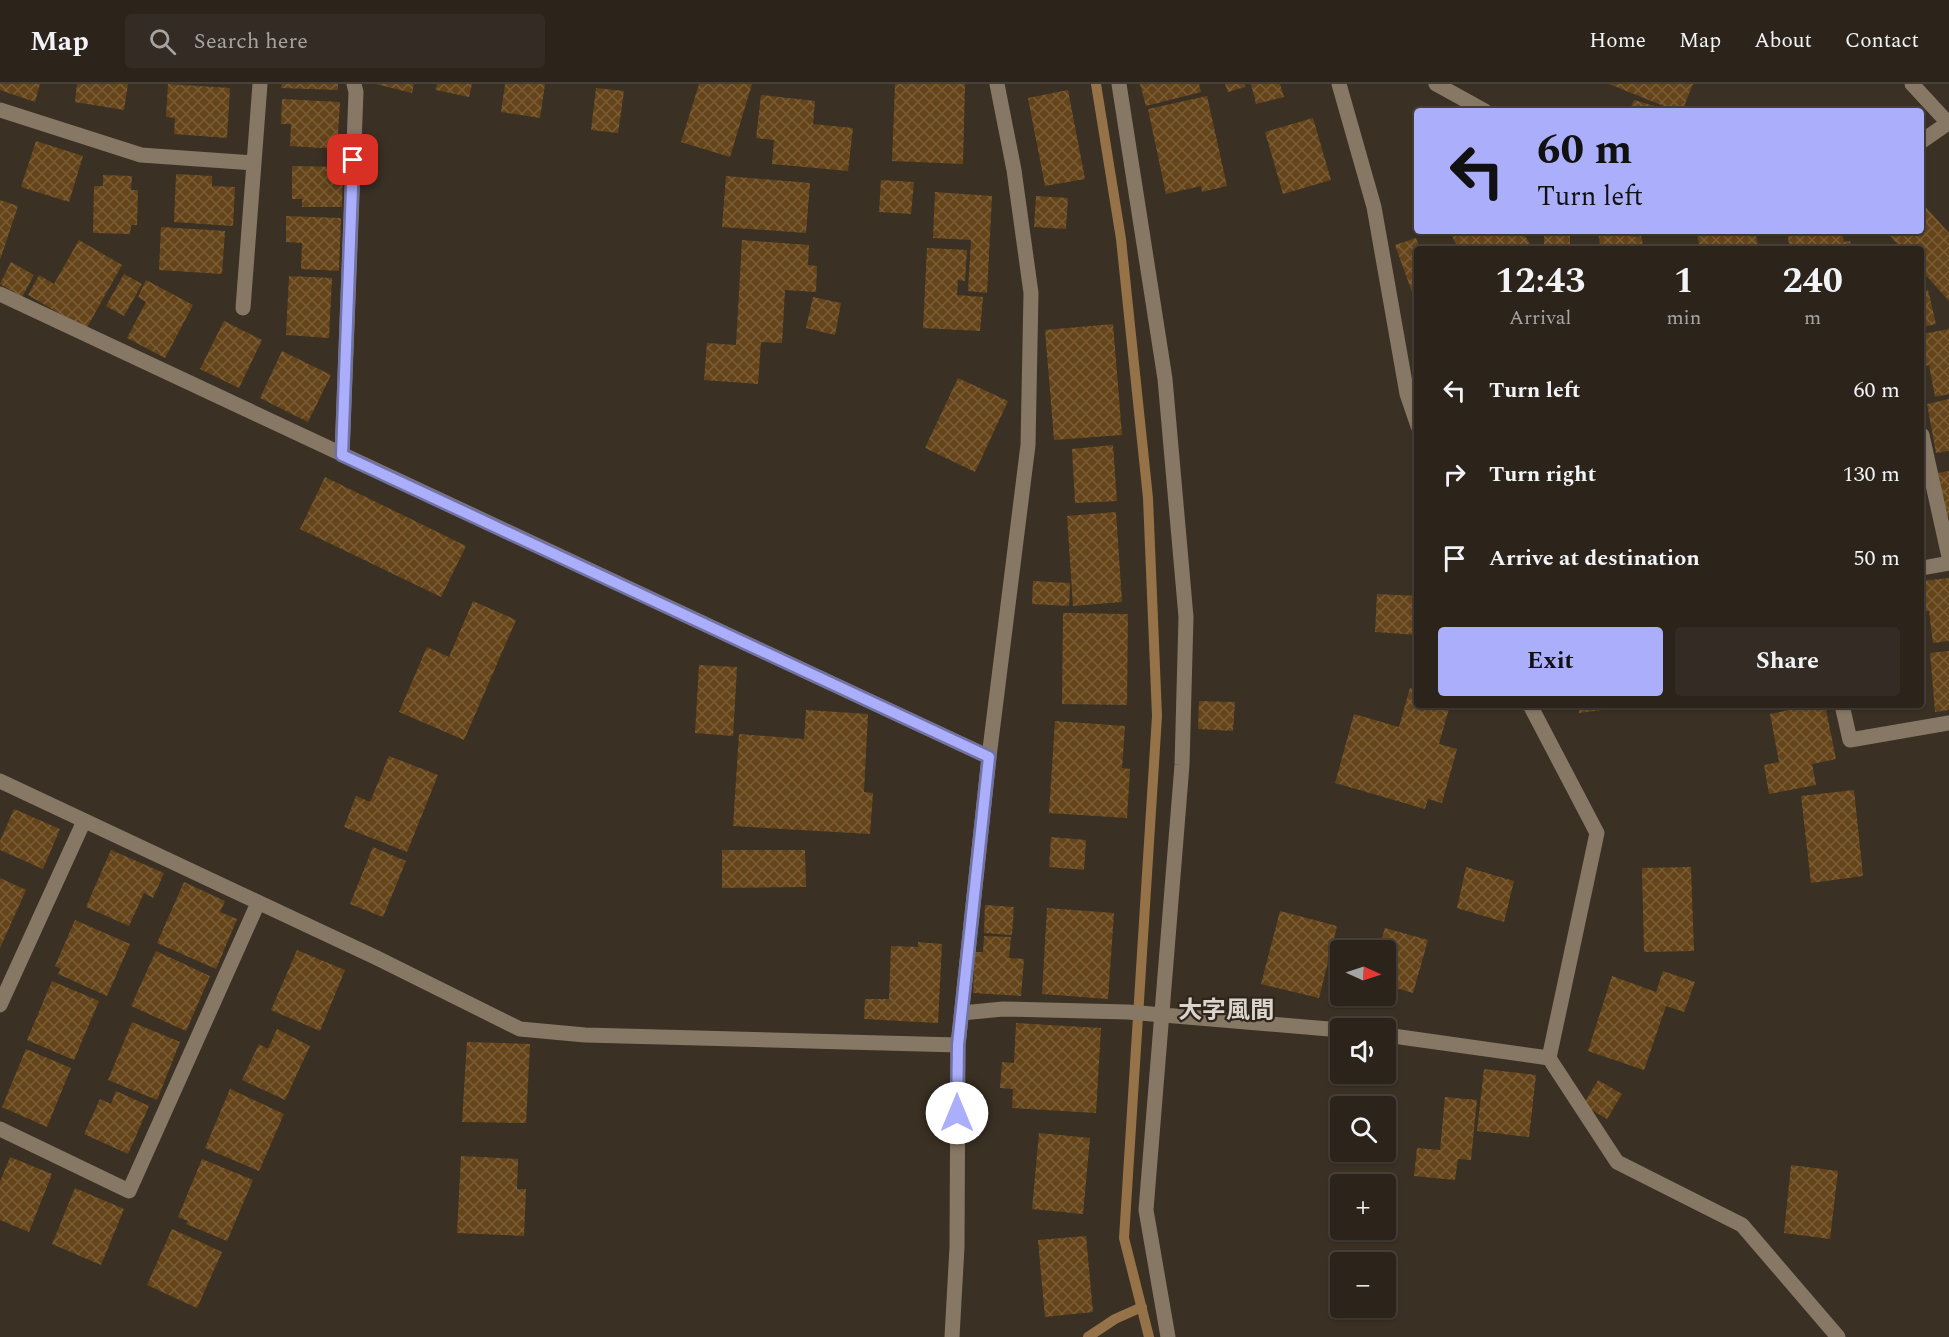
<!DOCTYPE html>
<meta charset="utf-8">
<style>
:root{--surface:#2c241b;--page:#342c24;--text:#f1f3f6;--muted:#a6a4a3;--line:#48413a;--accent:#abaffb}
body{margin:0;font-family:Spectral,"Noto Sans JP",serif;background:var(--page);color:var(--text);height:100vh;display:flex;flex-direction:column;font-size:22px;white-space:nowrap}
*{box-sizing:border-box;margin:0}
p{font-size:20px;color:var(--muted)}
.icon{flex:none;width:33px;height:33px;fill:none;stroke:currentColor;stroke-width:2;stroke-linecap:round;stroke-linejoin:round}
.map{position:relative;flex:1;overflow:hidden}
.drawer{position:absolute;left:1414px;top:162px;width:510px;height:462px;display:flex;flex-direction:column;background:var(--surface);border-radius:6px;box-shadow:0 2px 4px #0004,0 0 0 2px var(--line)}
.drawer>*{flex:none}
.hud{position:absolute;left:1414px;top:24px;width:510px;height:126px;border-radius:6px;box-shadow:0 2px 4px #0004,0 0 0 2px var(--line);background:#abaffb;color:#111;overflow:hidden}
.needle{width:39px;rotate:93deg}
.fabs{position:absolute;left:1330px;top:856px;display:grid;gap:12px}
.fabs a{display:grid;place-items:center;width:66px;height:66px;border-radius:6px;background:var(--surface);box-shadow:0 2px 4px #0004,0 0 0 2px var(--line);font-size:30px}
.pin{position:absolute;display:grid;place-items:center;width:51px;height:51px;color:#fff;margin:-26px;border-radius:12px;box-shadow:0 3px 9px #0006}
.me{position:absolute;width:66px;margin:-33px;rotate:0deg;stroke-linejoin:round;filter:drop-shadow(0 0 4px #0008)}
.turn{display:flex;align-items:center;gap:21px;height:126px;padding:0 24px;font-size:27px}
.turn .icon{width:78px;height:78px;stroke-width:2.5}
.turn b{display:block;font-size:42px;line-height:51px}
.eta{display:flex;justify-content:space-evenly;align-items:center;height:102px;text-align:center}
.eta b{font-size:36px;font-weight:700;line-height:42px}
.cta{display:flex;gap:12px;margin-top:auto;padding:12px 24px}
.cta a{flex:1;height:69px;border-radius:6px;background:var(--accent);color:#111;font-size:24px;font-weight:700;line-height:69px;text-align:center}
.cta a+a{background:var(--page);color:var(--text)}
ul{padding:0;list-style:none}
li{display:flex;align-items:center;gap:18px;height:84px;padding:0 24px}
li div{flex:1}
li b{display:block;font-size:22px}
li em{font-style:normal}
header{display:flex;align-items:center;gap:36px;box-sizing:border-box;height:84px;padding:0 30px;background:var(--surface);border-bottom:2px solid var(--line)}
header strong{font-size:28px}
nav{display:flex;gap:33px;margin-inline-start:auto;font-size:21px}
.search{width:420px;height:54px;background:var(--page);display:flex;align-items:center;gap:15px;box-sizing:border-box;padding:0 21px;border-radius:6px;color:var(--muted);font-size:22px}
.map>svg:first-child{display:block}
</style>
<header>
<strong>Map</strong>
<div class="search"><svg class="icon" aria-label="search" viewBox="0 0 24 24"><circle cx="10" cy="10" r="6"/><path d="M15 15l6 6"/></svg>Search here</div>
<nav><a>Home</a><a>Map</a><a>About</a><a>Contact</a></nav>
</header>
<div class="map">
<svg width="1949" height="1253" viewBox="0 0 1949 1253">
<defs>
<pattern id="building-cross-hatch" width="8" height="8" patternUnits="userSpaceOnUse" patternTransform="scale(1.5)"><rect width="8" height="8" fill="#654419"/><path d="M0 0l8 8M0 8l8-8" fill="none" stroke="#7a5e39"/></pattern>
</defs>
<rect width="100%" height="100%" fill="#3a3024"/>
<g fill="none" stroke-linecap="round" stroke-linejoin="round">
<path stroke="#957248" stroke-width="10" d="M1096,0L1121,155L1148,414L1157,632L1124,1154L1149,1253
M1088,1253L1115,1235L1142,1223"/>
</g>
<path fill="url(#building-cross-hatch)" d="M0,0H40L35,18L0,6Z
M77,0H128L124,26L75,18Z
M168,0L230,4L227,54L174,50L175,34L166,33Z
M282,0H338V6L281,4Z
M376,0H414L412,9Z
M437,0H472L469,13L436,6Z
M505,0H545L540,34L501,28Z
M699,0H752L730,73L681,58Z
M895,0H965L963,80L892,77Z
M1140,0H1199L1201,8L1146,22Z
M1225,0H1245V3L1228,8Z
M1251,0H1280L1284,13L1256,20Z
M1609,0H1693L1682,27H1676Z
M596,4L624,7L618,49L591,46Z
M1068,6L1085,95L1045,102L1028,14Z
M761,11L815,17L813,40L853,44L848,87L772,80L774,56L756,54Z
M1207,12L1227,102L1202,108L1201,102L1166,110L1148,25Z
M282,15L340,18L337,65L290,62L291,40H281Z
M1634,16L1668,26V27H1629Z
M1313,34L1331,96L1283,110L1265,48Z
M36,57L83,72L69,118L21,103Z
M292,82L343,83L342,123H302V115H292Z
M176,90L212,92V102L235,103L233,142L174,138Z
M103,91L132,92L131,106H138L137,141H131L130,150L93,149L94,102H103Z
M726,92L810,99L806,149L722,143Z
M881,96L914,98L911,130L879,128Z
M935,108L992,112L987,209L968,207L971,156L933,154Z
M1036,112L1068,114L1066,145L1034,143Z
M0,116L18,122L0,176Z
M1922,119L1949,149V217L1922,187V165H1902L1889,151L1894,147H1922Z
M286,132L341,134L339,187L301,185L302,159L286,158Z
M161,143L225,147L222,190L159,186Z
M1449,147H1522L1533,165H1459Z
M1544,147H1570V160H1544Z
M1598,147H1633L1634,153L1641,152L1644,165H1589V163L1600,161Z
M1709,147H1755L1759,165H1700L1697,150Z
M1842,147L1844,158L1850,157L1852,165H1790L1787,148Z
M1416,154L1420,165H1418V218L1416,219L1395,161Z
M79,156L122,181L86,245L28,211L39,191L54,200Z
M742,156L809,161L808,181L817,182L816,208L785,206L782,259L761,258L758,300L704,296L707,259L736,261Z
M927,164L967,166L965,197L958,196L957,211L983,213L980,247L923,244Z
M11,178L34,191L22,213L0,200Z
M124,190L142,200L124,232L106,222Z
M289,192L332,194L329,254L286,251Z
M146,196L193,221L165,274L127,254L146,218L138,213Z
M1928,206L1936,240L1922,243V207Z
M813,213L841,219L835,251L806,244Z
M224,237L262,256L239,304L200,285Z
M1113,240L1122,351L1054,356L1045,246Z
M1949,245V310L1935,313L1929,281L1922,283V250Z
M282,267L331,291L308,338L260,314Z
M958,294L1008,317L975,388L925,364Z
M1949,315V367L1936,369L1927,320Z
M1113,361L1117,417L1075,419L1072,365Z
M1949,387V433L1947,434L1938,389Z
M325,393L466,462L441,513L300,445Z
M1116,428L1122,518L1073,522L1067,432Z
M1949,494V557L1933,559L1929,527H1922V497Z
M1033,497L1070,499L1069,522L1032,520Z
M1377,510L1418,512V551L1375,548Z
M473,517L516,536L464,656L399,628L427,563L449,573Z
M1063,529L1128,530L1127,621L1062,620Z
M1949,567V626L1935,628L1930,569Z
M699,581L737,583L733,652L695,649Z
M1410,604L1418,607V621H1450L1439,660L1457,665L1442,719L1428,715L1425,725L1335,699L1354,630L1399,643Z
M1199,617L1235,618L1233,647L1198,645Z
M1578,621H1633V622L1579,629Z
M1814,621H1825L1836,675L1812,680L1816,701L1769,710L1764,681L1779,678L1770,630Z
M806,626L868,630L864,708L873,709L870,750L733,742L739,650L804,655Z
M1055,637L1125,642L1122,684L1130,685L1127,734L1049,729Z
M389,672L438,691L407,768L344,743L356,712L370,718Z
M1854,706L1863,792L1811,799L1801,712Z
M14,725L60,745L43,785L0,766V757Z
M1051,753L1086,756L1084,786L1049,783Z
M373,763L406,777L383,833L350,820Z
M111,766L164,789L153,814L144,809L129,842L86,823Z
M722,766H805L806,803L722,804Z
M1466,783L1514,797L1504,838L1457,824Z
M1691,783L1694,867L1644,868L1642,784Z
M0,794L26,806L0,864Z
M184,798L225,817L220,828L237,835L216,885L157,859Z
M985,821L1014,823L1012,851L984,849Z
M1047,824L1114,829L1108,915L1042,910Z
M1280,827L1337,842L1319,914L1261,900Z
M75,836L130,860L107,912L58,890L61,885L55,882Z
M1385,844L1428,856L1413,909L1386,901V867H1378Z
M984,852L1011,853L1009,874L1024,875L1021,912L973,909L975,868H983Z
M918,858L942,860L938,939L864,935L865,915H889L891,862L918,863Z
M297,866L345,886L320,947L271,926Z
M156,867L210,892L186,947L131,922Z
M1663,887L1695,898L1684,928L1666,922L1644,986L1588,967L1612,892L1656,908Z
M52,897L99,917L74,976L27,956Z
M132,938L180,958L157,1016L108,996Z
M1016,939L1101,944L1096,1029L1012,1024L1013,1005L1000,1004L1002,978L1014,979Z
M277,945L310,962L285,1016L242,996L259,960L268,965Z
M467,958L530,960L526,1039L462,1038Z
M26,965L71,984L47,1043L2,1023Z
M1484,985L1536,991L1529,1053L1477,1047Z
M1598,996L1622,1010L1607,1035L1583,1021Z
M230,1005L284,1030L259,1087L205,1064Z
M116,1007L149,1022L128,1070L84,1050L100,1015L111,1020Z
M1445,1013L1477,1016L1471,1076L1458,1075L1455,1096L1414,1092L1417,1064L1440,1066Z
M1039,1049L1090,1054L1083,1130L1032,1125Z
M461,1072L518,1075L517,1105H526L524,1152L457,1149Z
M10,1073L52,1090L29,1148L0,1136V1098Z
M202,1075L253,1096L227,1157L186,1140L188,1137L178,1133Z
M1791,1081L1838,1087L1830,1155L1784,1149Z
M75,1104L124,1125L101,1181L52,1160Z
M172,1145L222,1168L197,1224L147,1201Z
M1086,1152L1093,1228L1045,1233L1038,1156Z"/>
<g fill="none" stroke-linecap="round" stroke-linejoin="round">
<path stroke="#877765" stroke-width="15" d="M1119,0L1165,295L1186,533L1182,681L1146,1126L1168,1253
M1339,0L1374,123L1407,310L1418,342
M1436,0L1485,27
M1912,0L1949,40
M0,26L141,71L254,79
M1922,57L1948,39
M0,210L989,673
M243,224L260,0
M1922,351L1949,473
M342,371L356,8L354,0
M1922,484L1949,479
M1530,621L1597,749L1549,974
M1842,621L1850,656L1949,639
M0,697L377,874L520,945L585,951L958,961
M0,921L84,737
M962,929L1003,925L1128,928L1341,946
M1386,951L1549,974L1617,1078L1742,1141L1838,1253
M0,1045L129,1107L258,819
M952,1253L957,1163L958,961L989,673L1028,361L1031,209L1014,86L997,0"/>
</g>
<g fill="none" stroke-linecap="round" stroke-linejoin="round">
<defs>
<path id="route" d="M353,76L342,371L989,673L958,961L957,1029"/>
</defs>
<use href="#route" stroke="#6f72a3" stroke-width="15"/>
<use href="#route" stroke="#abaffb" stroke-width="10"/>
</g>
<g text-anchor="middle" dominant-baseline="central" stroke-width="4.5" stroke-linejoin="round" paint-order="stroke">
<g font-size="24" font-weight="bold" fill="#dad4cd" stroke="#2f261b">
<text x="1226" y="927">大字風間</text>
</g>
</g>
</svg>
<div class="fabs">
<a><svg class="needle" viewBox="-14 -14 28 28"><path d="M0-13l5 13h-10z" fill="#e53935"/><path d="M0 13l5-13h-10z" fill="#a6a4a3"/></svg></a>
<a><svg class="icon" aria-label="sound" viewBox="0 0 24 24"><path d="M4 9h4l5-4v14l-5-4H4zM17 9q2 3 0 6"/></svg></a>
<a><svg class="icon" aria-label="search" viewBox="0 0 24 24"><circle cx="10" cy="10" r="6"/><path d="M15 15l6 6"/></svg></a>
<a>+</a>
<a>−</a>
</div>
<div class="pin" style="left:353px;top:76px;background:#d93025"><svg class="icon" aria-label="arrive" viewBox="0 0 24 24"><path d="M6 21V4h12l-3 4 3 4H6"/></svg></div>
<svg class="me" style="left:957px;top:1029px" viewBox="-20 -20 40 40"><circle r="19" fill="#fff"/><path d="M0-13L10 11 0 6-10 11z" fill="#abaffb"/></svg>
<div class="hud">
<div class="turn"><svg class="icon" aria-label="left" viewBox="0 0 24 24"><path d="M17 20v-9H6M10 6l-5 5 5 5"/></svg><div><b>60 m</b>Turn left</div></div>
</div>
<section class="drawer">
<div class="eta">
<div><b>12:43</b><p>Arrival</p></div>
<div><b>1</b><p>min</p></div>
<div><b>240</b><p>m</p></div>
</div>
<ul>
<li><svg class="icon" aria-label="left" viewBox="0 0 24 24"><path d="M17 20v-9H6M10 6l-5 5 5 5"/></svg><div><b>Turn left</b></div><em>60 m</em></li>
<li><svg class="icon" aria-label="right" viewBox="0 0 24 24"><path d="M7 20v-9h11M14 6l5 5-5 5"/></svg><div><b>Turn right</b></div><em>130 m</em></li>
<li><svg class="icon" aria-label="arrive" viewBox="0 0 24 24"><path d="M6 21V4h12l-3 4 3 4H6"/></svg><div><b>Arrive at destination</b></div><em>50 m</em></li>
</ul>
<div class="cta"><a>Exit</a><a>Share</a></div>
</section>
</div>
